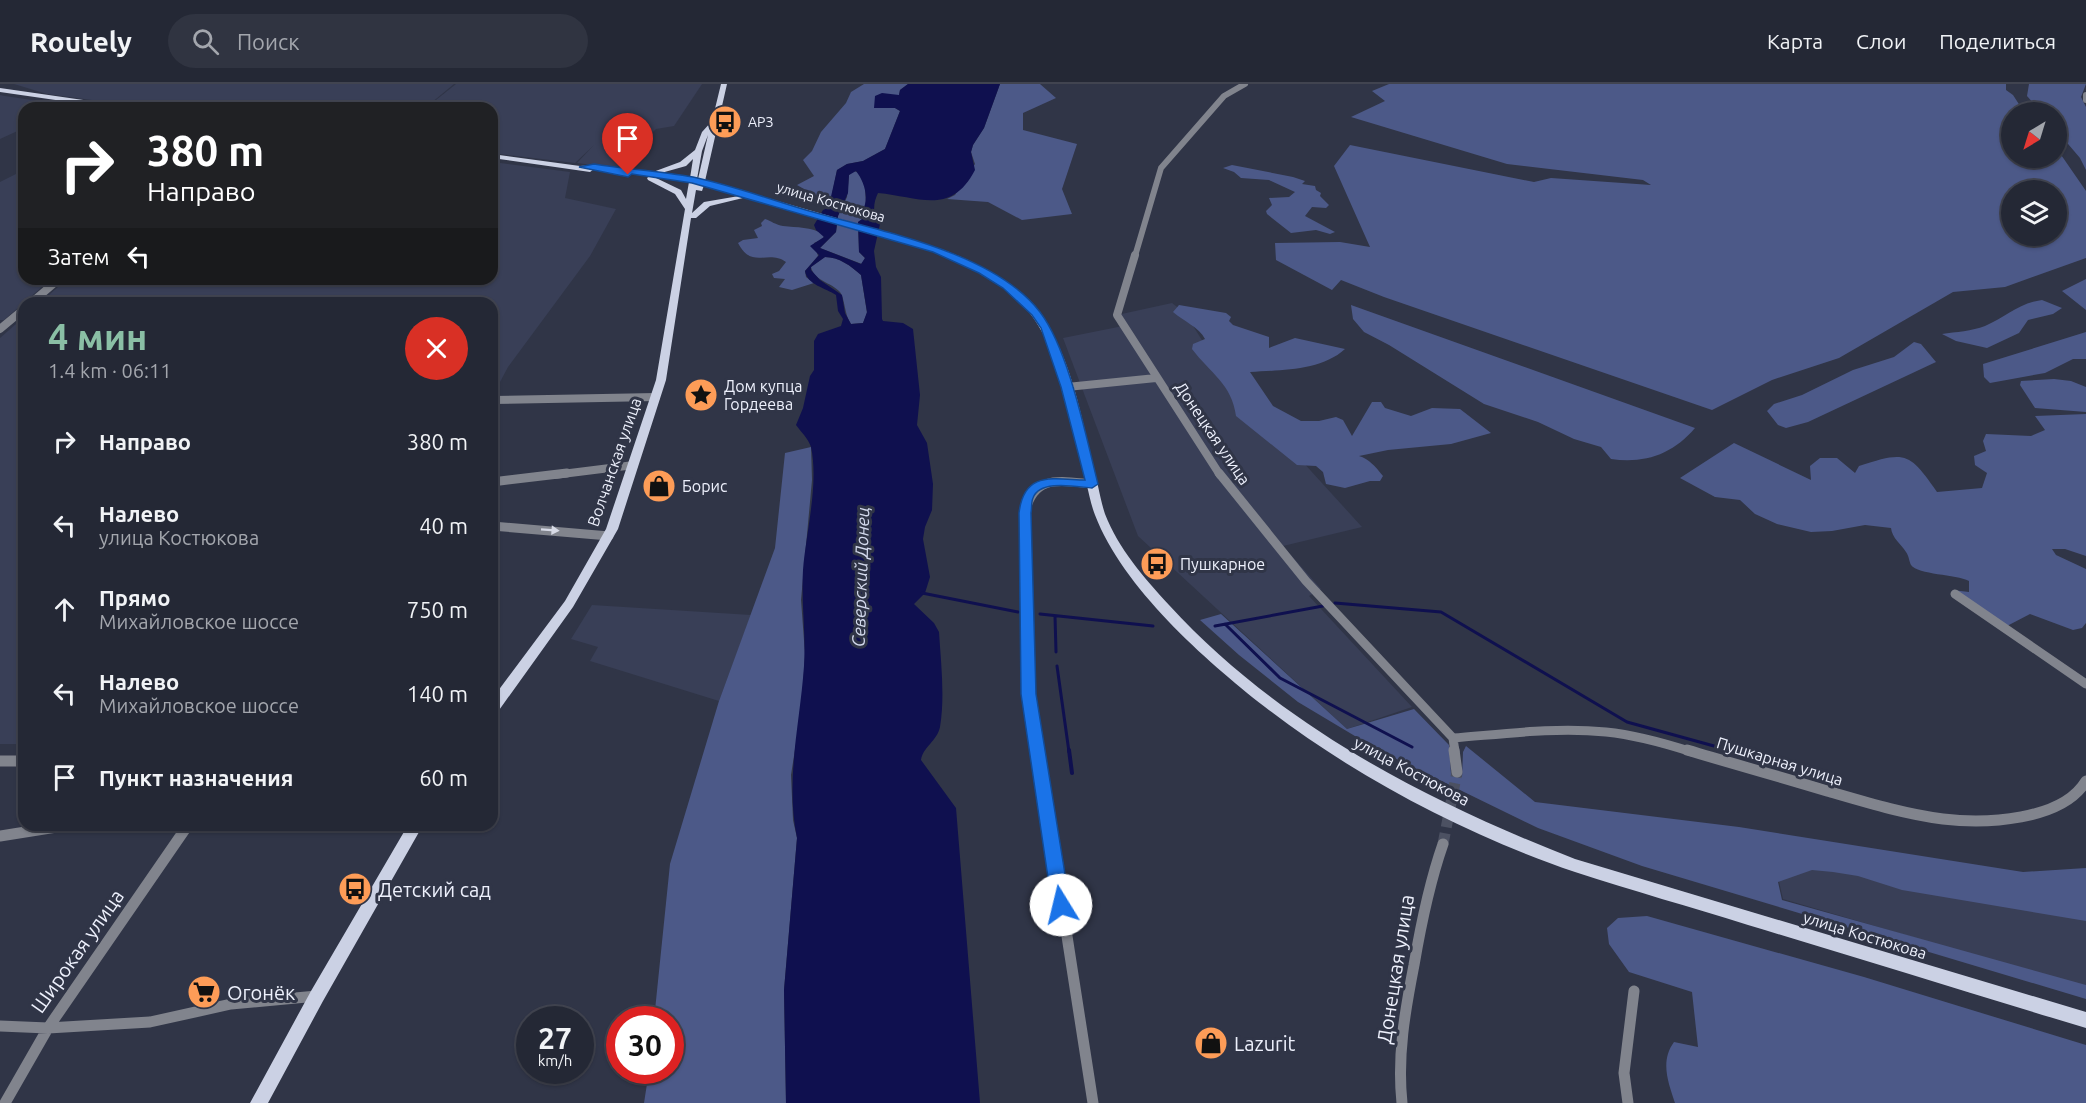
<!DOCTYPE html>
<html lang="ru">
<meta charset="utf-8">
<style>
:root{--surface:#242835;--page:#303441;--text:#f1f3f6;--muted:#a3a6ad;--line:#414450;--accent:#8abfa5}
body{margin:0;font-family:Ubuntu,sans-serif;background:var(--page);color:var(--text);height:100vh;display:flex;flex-direction:column;font-size:22px;white-space:nowrap}
*{box-sizing:border-box;margin:0}
p{font-size:20px;color:var(--muted)}
.icon{flex:none;width:33px;height:33px;fill:none;stroke:currentColor;stroke-width:2;stroke-linecap:round;stroke-linejoin:round}
.map{position:relative;flex:1;overflow:hidden}
.sheet{position:absolute;left:18px;top:213px;width:480px;height:534px;display:flex;flex-direction:column;background:var(--surface);border-radius:18px;box-shadow:0 2px 4px #0004,0 0 0 2px var(--line)}
.sheet>*{flex:none}
.top-card{position:absolute;left:18px;top:18px;width:480px;height:183px;border-radius:18px;box-shadow:0 2px 4px #0004,0 0 0 2px var(--line);background:#202124;color:#fff;overflow:hidden}
.needle{width:39px;rotate:218deg}
.tools{position:absolute;left:2001px;top:18px;display:grid;gap:12px}
.tools a{display:grid;place-items:center;width:66px;height:66px;border-radius:50%;background:var(--surface);box-shadow:0 2px 4px #0004,0 0 0 2px var(--line);font-size:30px}
.speed{position:absolute;left:516px;top:922px;display:flex;gap:12px;font-size:30px;font-weight:700;text-align:center}
.speed>*{display:grid;place-content:center;width:78px;height:78px;border-radius:50%;background:var(--surface);box-shadow:0 2px 4px #0004,0 0 0 2px var(--line);line-height:1}
.speed small{font-size:15px;font-weight:400}
.speed .limit{border:9px solid #d22;background:#fff;color:#111}
.pin{position:absolute;display:grid;place-items:center;width:51px;height:51px;color:#fff;margin:-62px -26px;border-radius:50% 50% 50% 0;rotate:-45deg;box-shadow:0 0 6px #0007}
.pin .icon{rotate:45deg}
.me{position:absolute;width:66px;margin:-33px;rotate:351deg;stroke-linejoin:round;filter:drop-shadow(0 0 4px #0008)}
.turn{display:flex;align-items:center;gap:21px;height:126px;padding:0 30px;font-size:27px}
.turn .icon{width:78px;height:78px;stroke-width:2.5}
.turn b{display:block;font-size:42px;line-height:51px}
.then{display:flex;align-items:center;height:57px;padding:0 30px;background:#0003;gap:12px;font-size:22px}
.round{display:grid;place-items:center;flex:none;width:63px;height:63px;border-radius:32px;background:var(--page)}
.summary{display:flex;align-items:center;justify-content:space-between;height:102px;padding:0 30px}
h1{font-size:36px;font-weight:600;line-height:45px;color:var(--accent)}
ul{padding:0;list-style:none}
li{display:flex;align-items:center;gap:18px;height:84px;padding:0 30px}
li div{flex:1}
li b{display:block;font-size:22px}
li em{font-style:normal}
header{display:flex;align-items:center;gap:36px;box-sizing:border-box;height:84px;padding:0 30px;background:var(--surface);border-bottom:2px solid var(--line)}
header strong{font-size:28px}
nav{display:flex;gap:33px;margin-inline-start:auto;font-size:21px}
.search{width:420px;height:54px;background:var(--page);display:flex;align-items:center;gap:15px;box-sizing:border-box;padding:0 21px;border-radius:33px;color:var(--muted);font-size:22px}
.map>svg:first-child{display:block}
</style>
<header>
<strong>Routely</strong>
<div class="search"><svg class="icon" aria-label="search" viewBox="0 0 24 24"><circle cx="10" cy="10" r="6"/><path d="M15 15l6 6"/></svg>Поиск</div>
<nav><a>Карта</a><a>Слои</a><a>Поделиться</a></nav>
</header>
<div class="map">
<svg width="2086" height="1019" viewBox="0 0 2086 1019">
<rect width="100%" height="100%" fill="#303547"/>
<path fill="#393f57" d="M14,0H454L425,24H151L47,10Z
M456,0H702L674,42L656,45L617,84L577,79L594,61L575,79L492,69V24H426Z
M0,11L5,12L72,22L68,24H24V44L0,55Z
M492,78L570,88L565,114L616,125L590,172L508,283L492,313V219H40L67,195H492Z
M24,86V195H51L4,236H0V98Z
M1172,219L1185,229L1258,346L1301,376L1362,443L1283,462L1321,505L1309,512L1412,623L1347,645L1138,452L1063,254L1123,242L1117,231Z
M24,233V660H0V254Z
M592,521L751,531L719,617L590,577L598,563L571,555Z
M1801,779L2086,830V904L1783,815L1778,793Z"/>
<path fill="#4c5988" fill-rule="evenodd" d="M864,0H908L900,6L899,11L875,12L877,24H895L900,27L885,65L863,77L847,80L837,86L830,120L797,101L814,92L803,76L812,67L821,48L846,19L851,8Z
M1000,0H1040L1056,14L1023,29V46L1077,60L1062,105L1072,130L1022,136L988,118L947,115L955,111L975,80L971,68L973,61L984,44Z
M1389,0H2006V6L2013,11L2024,28H2012V74H2056L2057,65L2086,107V174L2005,203L1953,208L1839,274L1772,296L1712,326L1384,213L1341,196L1332,206L1276,176L1275,159L1340,158L1370,163L1334,82L1350,61L1534,98L1551,94L1651,101L1643,96L1507,80L1351,33L1385,17L1372,7ZM2012,106H2056V152H2012Z
M2029,0H2086L2081,13L2086,23V86L2080,74L2057,47L2056,28H2041L2027,12Z
M1232,81L1293,93L1305,97L1302,100L1315,102L1316,106L1321,109L1320,112L1329,121L1326,124L1312,123L1305,132L1335,148L1330,150L1316,146L1291,149L1267,130L1266,127L1272,121L1269,114L1289,113L1295,108L1269,96L1241,94L1234,88L1223,84Z
M854,87L859,89L865,103L866,120L863,130L865,133L858,138L859,168L865,174L862,180L820,164L836,148L838,132L847,113L849,91Z
M765,135C771,137 776,141 783,142C797,144 811,142 824,151L823,155L814,159L818,172L805,187L806,193L814,199L792,206L779,203L785,195L774,194L772,190L779,187L786,178C768,165 752,186 738,159L743,156L758,154L754,146L762,142L761,139Z
M825,173C839,173 851,182 861,191L867,229L863,239L851,240C844,230 845,214 840,208C831,198 814,197 811,183Z
M2086,195V226L2062,207Z
M2042,216L2062,224L2053,230L2028,236L2019,249L1987,264L1956,257L1942,250C1956,248 1972,247 1985,242C2006,233 2019,219 2042,216Z
M1179,221L1226,229L1231,233L1229,237L1233,241L1269,253V264L1295,254L1345,265C1321,287 1280,286 1250,288L1273,322L1301,337H1319L1336,333L1343,336L1352,352L1372,318H1381L1385,324L1411,332L1432,324L1460,325L1491,349L1451,360L1388,366L1359,372C1369,375 1375,382 1383,392L1380,397H1370L1345,404L1326,400L1323,388L1316,382L1297,381L1236,332C1232,300 1210,289 1192,265L1193,260L1205,255C1199,243 1183,237 1173,228Z
M1351,221L1695,344C1673,370 1645,380 1611,375L1601,363L1574,355L1538,338L1484,320L1389,261L1364,248L1353,235Z
M2086,248V275H2073L2045,289L1990,299L1984,293L1983,280Z
M1914,258L1921,260L1936,278L1808,338L1786,344L1778,341L1767,327L1774,320L1802,311L1853,286L1894,273Z
M2054,295L2071,297L2086,303V328L2035,324L2020,301L2021,297Z
M2086,330V472L2065,465H2052L2056,471L2086,485V539L2082,544L2073,546L2030,530L2007,542L1952,506L1969,508V497C1956,490 1918,491 1911,481C1909,477 1909,472 1906,468C1901,460 1892,454 1891,444L1865,441L1832,447L1811,448L1777,440L1755,430L1740,416L1715,413L1680,394L1734,359L1811,396L1810,382L1820,374H1837L1855,389L1859,382C1906,367 1909,368 1937,408L1982,404L1987,389L1975,381L1974,372L1986,367L1983,357L1986,350L2031,352L2045,346L2035,332Z
M811,363L812,396L801,516L805,570L802,621L791,691L793,736L797,754L784,906L786,1019H644L649,987H670V936H654L670,780L719,617L775,464L785,369Z
M1221,530L1347,645L1414,625L1449,661L1451,690L1462,693L1463,668L1466,662L1535,718L1739,743L2023,788L2086,784V837L1902,806L1858,792L1833,788L1812,786L1778,798L1782,816L2086,901V915L1642,782L1538,744L1380,667L1298,618L1239,571L1200,536Z
M1647,832L1864,893L2086,961V1019H1675C1668,998 1660,977 1674,958L1698,963L1692,908L1629,888L1609,860L1607,844L1618,834Z"/>
<path fill="#0f104f" fill-rule="evenodd" d="M908,0H1000L984,44L973,61L971,68L975,86C951,132 920,113 878,109C873,119 872,132 880,140L874,167L876,183L881,193L882,235L883,237L903,239L913,245L920,311L917,341L927,359L933,400L932,426L925,443L923,455L930,493L925,509L914,520L934,539L939,548C941,579 945,613 940,643C937,657 923,663 921,676L956,724L980,1019H786L784,906L797,754C785,696 800,640 804,582C806,550 801,518 803,486C806,448 819,400 811,363C808,354 801,348 796,341L803,324L810,292L814,286V257L818,250L841,242L843,235L838,227L836,211C826,204 807,201 805,187L819,171L810,162L824,153L816,146L814,141L823,126L831,123L830,117L837,86L847,80L863,77L885,65L900,27L895,24H874L875,12L882,9L899,11L900,6ZM856,87C864,97 870,114 862,128L865,133L858,138L859,168L865,174L861,180L820,164L836,148L838,132L848,109L849,91ZM825,173C839,173 851,182 861,191L867,228L863,239L851,240L845,229L842,211L820,196L811,186V183Z"/>
<g fill="none" stroke-linecap="round" stroke-linejoin="round">
<path stroke="#0f104f" stroke-width="3" d="M922,509L1018,528
M1335,519L1441,528L1627,638L1714,662
M1040,530L1153,542
M1055,532L1056,568
M1225,540L1280,594L1412,663
M1215,542L1323,522
M1057,582L1069,668"/>
<path stroke="#0f104f" stroke-width="4" d="M1069,666L1072,689"/>
<path stroke="#4c5162" stroke-width="11" stroke-dasharray="11 6" stroke-linecap="butt" d="M1443,760L1457,688"/>
<path stroke="#81848d" stroke-width="6" d="M2086,11V16
M1135,172L1161,84L1224,12L1245,0"/>
<path stroke="#81848d" stroke-width="8" d="M1135,171L1117,231L1220,391
M31,219L59,195
M0,245L24,225
M1067,303L1156,294
M492,316L656,313
M554,391L634,381"/>
<path stroke="#81848d" stroke-width="9" d="M1219,389L1306,497L1453,654L1455,668
M492,398L567,389
M492,442L609,452
M1955,510L2086,600
M1453,654C1504,650 1555,643 1606,648C1636,651 1664,659 1692,668
M1038,668L1029,610L1025,429C1034,390 1059,397 1092,400"/>
<path stroke="#81848d" stroke-width="11" d="M1038,666L1093,1019
M1454,666L1457,688
M1687,666C1734,680 1781,693 1827,707C1865,718 1904,730 1943,735C1985,740 2062,737 2086,697
M0,677H24
M113,741L187,743
M0,752L69,741
M0,942L48,944L150,938L231,920L317,912
M5,1019L48,944L188,741
M1402,1019C1397,972 1405,927 1414,881C1421,840 1429,800 1443,760
M1628,1019L1624,989L1634,907"/>
<path fill="#cbd1e4" fill-rule="evenodd" d="M721,0H727L705,97C752,109 799,123 847,137C908,155 975,168 1024,212C1072,256 1082,341 1098,402C1100,411 1102,421 1105,430C1118,464 1145,495 1169,521C1279,641 1426,717 1575,775L2086,928V944C1973,910 1861,875 1748,841C1691,823 1633,807 1575,788C1468,752 1354,692 1265,623C1205,576 1123,504 1095,431C1091,421 1089,409 1086,398C1071,340 1063,258 1017,215C970,172 904,158 845,141C798,128 751,114 704,101L702,107L696,106L692,129L704,118L739,112L743,114L710,122L696,134H691L666,296L618,445L573,523L497,629L492,630V615L565,517L606,445L656,296L685,125L675,110L648,96L647,94L650,92L594,85L590,88L492,74V70L580,82L594,81L653,88L680,78L695,66L702,48L712,37ZM708,51L698,95H697L702,67ZM693,75L690,94L661,89L686,82ZM654,93L689,98L686,115L681,106Z
M0,4L125,22L128,24H111L0,8Z
M408,741H423L323,917L268,1019H250L311,907Z"/>
</g>
<defs><path id="oneway-solid" d="M-6-.8H1V-3.2L6.5 0L1 3.2V.8H-6Z" transform="scale(1.5)"/></defs>
<use fill="#d7dae6" href="#oneway-solid" transform="translate(550 446) rotate(4)"/>
<path fill="#1a73e8" stroke="#114b97" stroke-width="1.5" d="M594,80C626,85 660,87 693,93C731,101 769,115 806,126C878,147 993,167 1040,228C1069,266 1086,353 1098,400L1092,404C1077,403 1040,395 1033,414C1031,418 1032,424 1031,429L1036,610L1070,821L1067,826L1061,829L1055,826L1052,821L1021,610L1019,429C1024,387 1052,395 1085,396L1061,303L1041,244L1032,231L1003,204L979,189L933,168L692,99L632,90L628,93L579,83Z"/>
<defs>
<symbol id="bus-disc" viewBox="-11 -11 22 22"><circle r="9.5" fill="#fd9c57" stroke="#303547"/><path d="M-5-6H5V4H4V6H2V4H-2V6H-4V4H-5ZM-3.5-4V0h7V-4ZM-3.5 1.2v1.5H-2V1.2ZM2 1.2v1.5H3.5V1.2Z" fill="#111"/></symbol>
<symbol id="sight-disc" viewBox="-11 -11 22 22"><circle r="9.5" fill="#fd9c57" stroke="#303547"/><path d="M0-6L1.8-2.2L6-1.7L2.9 1.2L3.7 5.4L0 3.3L-3.7 5.4L-2.9 1.2L-6-1.7L-1.8-2.2Z" fill="#111"/></symbol>
<symbol id="shop-disc" viewBox="-11 -11 22 22"><circle r="9.5" fill="#fd9c57" stroke="#303547"/><path d="M-5-2.5h2.3a2.7 3.5 0 0 1 5.4 0H5L5.5 6h-11ZM-1.5-2.5h3a1.5 2.3 0 0 0-3 0Z" fill="#111"/></symbol>
<symbol id="supermarket-disc" viewBox="-11 -11 22 22"><circle r="9.5" fill="#fd9c57" stroke="#303547"/><path d="M-6-5.5h2.5l.6 2H6L4.5 2H-2.5L-4.4-4H-6ZM-1.5 3.2a1.3 1.3 0 1 0 .1 0ZM3 3.2a1.3 1.3 0 1 0 .1 0Z" fill="#111"/></symbol>
</defs>
<g fill-rule="evenodd">
<use href="#bus-disc" x="706" y="19" width="38" height="38"/>
<use href="#sight-disc" x="682" y="292" width="38" height="38"/>
<use href="#shop-disc" x="640" y="383" width="38" height="38"/>
<use href="#bus-disc" x="1138" y="461" width="38" height="38"/>
<use href="#bus-disc" x="336" y="786" width="38" height="38"/>
<use href="#supermarket-disc" x="185" y="889" width="38" height="38"/>
<use href="#shop-disc" x="1192" y="940" width="38" height="38"/>
</g>
<g text-anchor="middle" dominant-baseline="central" stroke-width="6" stroke-linejoin="round" paint-order="stroke">
<g font-size="14" fill="#edf0fc" stroke="#303547" text-anchor="start">
<text x="748" y="38">АРЗ</text>
</g>
<g font-size="14" fill="#edf0fc" stroke="#303547">
<text transform="translate(831 118) rotate(16)">улица Костюкова</text>
</g>
<g font-size="16" fill="#edf0fc" stroke="#303547" text-anchor="start">
<text x="724" y="302">Дом купца<tspan x="724" dy="18">Гордеева</tspan></text>
<text x="682" y="402">Борис</text>
<text x="1180" y="480">Пушкарное</text>
</g>
<g font-size="16" fill="#edf0fc" stroke="#303547">
<text transform="translate(1213 349) rotate(56)">Донецкая улица</text>
<text transform="translate(614 378) rotate(-71)">Волчанская улица</text>
<text transform="translate(1780 677) rotate(17)">Пушкарная улица</text>
<text transform="translate(1412 687) rotate(28)">улица Костюкова</text>
<text transform="translate(1865 851) rotate(17)">улица Костюкова</text>
</g>
<g font-size="18" font-style="italic" fill="#d3d9ed" stroke="#303547">
<text transform="translate(860 493) rotate(-88)">Северский Донец</text>
</g>
<g font-size="20" fill="#edf0fc" stroke="#303547" text-anchor="start">
<text x="378" y="805">Детский сад</text>
<text x="227" y="908">Огонёк</text>
<text x="1234" y="959">Lazurit</text>
</g>
<g font-size="20" fill="#edf0fc" stroke="#303547">
<text transform="translate(77 867) rotate(-55)">Широкая улица</text>
<text transform="translate(1395 885) rotate(-81)">Донецкая улица</text>
</g>
</g>
</svg>
<div class="tools">
<a><svg class="needle" viewBox="-14 -14 28 28"><path d="M0-13l5 13h-10z" fill="#e53935"/><path d="M0 13l5-13h-10z" fill="#a3a6ad"/></svg></a>
<a><svg class="icon" aria-label="layers" viewBox="0 0 24 24"><path d="M12 4l9 5-9 5-9-5zM3 14l9 5 9-5"/></svg></a>
</div>
<div class="speed"><div>27<small>km/h</small></div><div class="limit">30</div></div>
<div class="pin" style="left:628px;top:91px;background:#d93025"><svg class="icon" aria-label="arrive" viewBox="0 0 24 24"><path d="M6 21V4h12l-3 4 3 4H6"/></svg></div>
<svg class="me" style="left:1061px;top:821px" viewBox="-20 -20 40 40"><circle r="19" fill="#fff"/><path d="M0-13L10 11 0 6-10 11z" fill="#1a73e8"/></svg>
<div class="top-card">
<div class="turn"><svg class="icon" aria-label="right" viewBox="0 0 24 24"><path d="M7 20v-9h11M14 6l5 5-5 5"/></svg><div><b>380 m</b>Направо</div></div>
<div class="then">Затем<svg class="icon" aria-label="left" viewBox="0 0 24 24"><path d="M17 20v-9H6M10 6l-5 5 5 5"/></svg></div>
</div>
<section class="sheet">
<div class="summary"><div><h1>4 мин</h1><p>1.4 km · 06:11</p></div><a class="round" style="background:#d93025;color:#fff"><svg class="icon" aria-label="close" viewBox="0 0 24 24"><path d="M6 6l12 12M18 6L6 18"/></svg></a></div>
<ul>
<li><svg class="icon" aria-label="right" viewBox="0 0 24 24"><path d="M7 20v-9h11M14 6l5 5-5 5"/></svg><div><b>Направо</b></div><em>380 m</em></li>
<li><svg class="icon" aria-label="left" viewBox="0 0 24 24"><path d="M17 20v-9H6M10 6l-5 5 5 5"/></svg><div><b>Налево</b><p>улица Костюкова</p></div><em>40 m</em></li>
<li><svg class="icon" aria-label="ahead" viewBox="0 0 24 24"><path d="M12 20V5M6 11l6-6 6 6"/></svg><div><b>Прямо</b><p>Михайловское шоссе</p></div><em>750 m</em></li>
<li><svg class="icon" aria-label="left" viewBox="0 0 24 24"><path d="M17 20v-9H6M10 6l-5 5 5 5"/></svg><div><b>Налево</b><p>Михайловское шоссе</p></div><em>140 m</em></li>
<li><svg class="icon" aria-label="arrive" viewBox="0 0 24 24"><path d="M6 21V4h12l-3 4 3 4H6"/></svg><div><b>Пункт назначения</b></div><em>60 m</em></li>
</ul>
</section>
</div>
